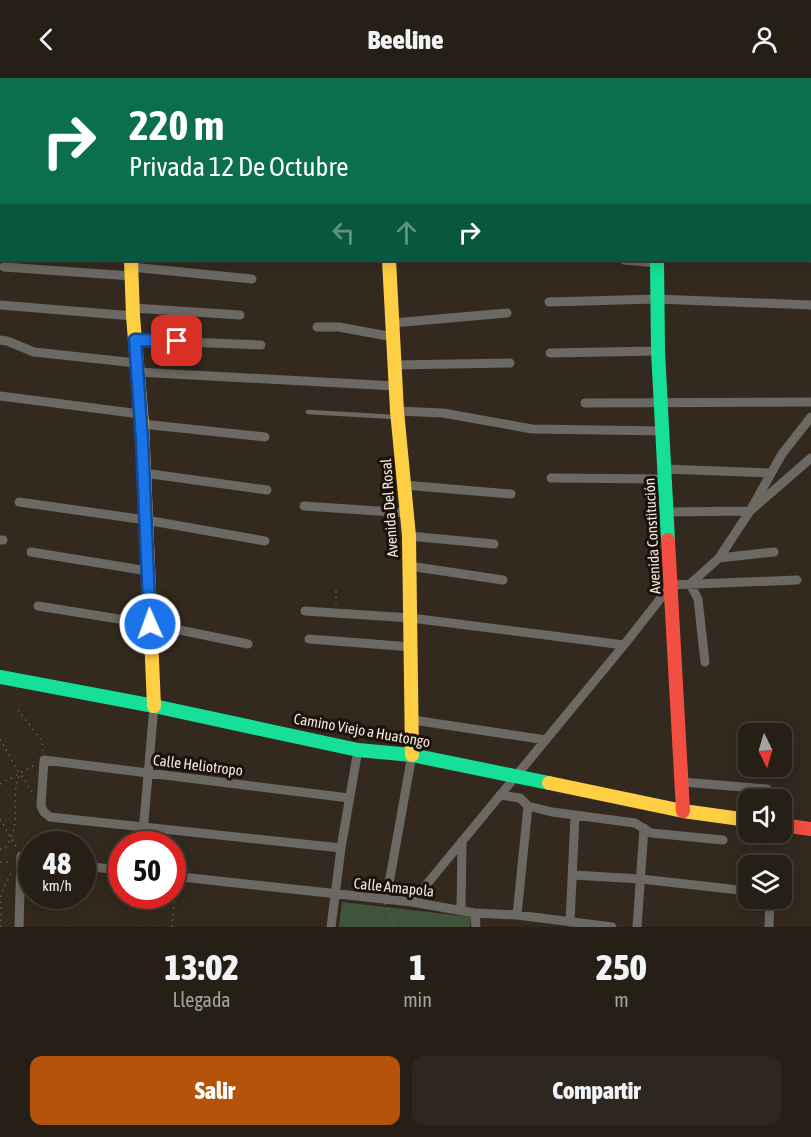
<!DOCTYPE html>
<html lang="es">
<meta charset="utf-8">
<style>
:root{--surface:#261f16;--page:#2e271f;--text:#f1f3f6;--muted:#a4a2a1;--line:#423d35;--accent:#b45309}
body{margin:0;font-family:"Asap Condensed",sans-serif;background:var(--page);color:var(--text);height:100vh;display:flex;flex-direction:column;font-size:22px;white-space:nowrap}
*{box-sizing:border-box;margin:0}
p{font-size:20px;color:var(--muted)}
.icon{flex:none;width:33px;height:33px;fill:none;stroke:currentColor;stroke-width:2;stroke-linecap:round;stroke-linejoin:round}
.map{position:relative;height:849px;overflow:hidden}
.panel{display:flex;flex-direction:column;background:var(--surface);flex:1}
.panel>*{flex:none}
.top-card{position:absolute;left:0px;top:0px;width:812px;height:183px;box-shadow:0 3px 15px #0003,0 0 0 2px var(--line);background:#0b6e4f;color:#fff;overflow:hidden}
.needle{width:39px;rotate:175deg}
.controls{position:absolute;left:738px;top:645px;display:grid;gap:12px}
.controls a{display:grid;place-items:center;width:54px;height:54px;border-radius:12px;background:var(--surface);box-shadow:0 3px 15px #0003,0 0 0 2px var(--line);font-size:30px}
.speed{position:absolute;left:18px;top:753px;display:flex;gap:12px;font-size:30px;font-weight:700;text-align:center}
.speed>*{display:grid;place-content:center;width:78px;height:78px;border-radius:50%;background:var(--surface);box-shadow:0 3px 15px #0003,0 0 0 2px var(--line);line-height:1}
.speed small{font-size:15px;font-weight:400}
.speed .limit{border:9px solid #d22;background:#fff;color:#111}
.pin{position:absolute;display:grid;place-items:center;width:51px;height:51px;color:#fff;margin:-26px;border-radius:12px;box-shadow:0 3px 9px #0006}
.me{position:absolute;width:66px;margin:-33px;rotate:358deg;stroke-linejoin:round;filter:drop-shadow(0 0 4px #0008)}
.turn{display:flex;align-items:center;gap:21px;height:126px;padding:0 30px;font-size:27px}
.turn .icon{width:78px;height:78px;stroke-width:2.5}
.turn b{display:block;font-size:42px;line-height:51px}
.lanes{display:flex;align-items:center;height:57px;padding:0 30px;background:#0003;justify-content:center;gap:30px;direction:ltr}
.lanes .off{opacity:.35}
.eta{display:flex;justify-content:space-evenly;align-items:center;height:102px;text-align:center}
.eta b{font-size:36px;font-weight:800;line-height:42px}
.button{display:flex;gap:12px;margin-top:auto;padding:12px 30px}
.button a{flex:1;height:69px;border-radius:12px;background:var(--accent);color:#fff;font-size:24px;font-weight:800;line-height:69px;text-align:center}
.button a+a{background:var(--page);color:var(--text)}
header{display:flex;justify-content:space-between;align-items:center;height:78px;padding:0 30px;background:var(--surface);font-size:27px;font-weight:800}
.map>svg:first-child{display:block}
</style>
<header><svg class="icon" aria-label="back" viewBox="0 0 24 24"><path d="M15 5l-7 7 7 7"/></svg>Beeline<svg class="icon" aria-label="person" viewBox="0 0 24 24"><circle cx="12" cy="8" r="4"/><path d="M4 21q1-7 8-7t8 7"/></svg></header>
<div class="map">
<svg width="811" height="849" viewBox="0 0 811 849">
<rect width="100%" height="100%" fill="#33291e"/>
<path fill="#3f543b" d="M342,824L471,839L470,849H339Z"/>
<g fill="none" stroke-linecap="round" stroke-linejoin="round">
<path stroke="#68615b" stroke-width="1.5" stroke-dasharray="1.5 4.5" stroke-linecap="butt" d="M336,513V526
M18,632L42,663L43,673
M0,661L19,695
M0,706L19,696
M32,714L20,695L35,687
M0,741L17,770
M47,766L49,749
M0,771H4C25,744 8,724 20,696
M0,784H11
M388,830L395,849
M1,849V816L11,795
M172,849L176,809"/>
<path stroke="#6c6864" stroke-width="4.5" d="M308,334L395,339"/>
<path stroke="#6c6864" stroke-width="9" d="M279,0V2
M301,0V2
M247,2L248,0
M810,22H811
M810,71H811
M0,113H2
M810,119L811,120
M0,154H2
M624,182L657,185
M4,189L132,198
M131,189L252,201
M549,224L657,221L811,227
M0,227L133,238
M133,230L240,237
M393,245L507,235
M317,249H339L393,259
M0,262L7,263L34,274L136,285
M135,262L261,267
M550,275L658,273
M394,287L510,285
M137,294L395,308
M0,318L140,336
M585,325L811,324
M397,333L443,335L532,351L664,353
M142,346L265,359
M665,391L770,395
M144,395L267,412
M551,400L665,401
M404,407L511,416
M19,424L146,442L265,463
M304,428L407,435
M667,434L750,433L811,380
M409,458L494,466
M0,462H3
M31,474L148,493
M719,480L750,433L782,376L811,339
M409,488L503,502
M38,528L150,546L248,566
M305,533L411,540L624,567
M309,561L412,569
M705,584L698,521L690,506L719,480L774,474
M413,642L546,662
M682,704L767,711
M500,717L520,720L528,728L552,734L635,745L651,755L723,762
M142,766L154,628
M341,770L50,739L44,734L41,728L44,682L349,720
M82,788L122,792
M773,788L774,781
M573,797L641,801L748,813
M172,798L412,824L475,835L517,837L612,849
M386,822L412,677
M412,824L624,567L671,507L797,502
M461,833L462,763
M475,835L476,849
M517,837L528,728
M570,844L575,738
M19,849L21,778H32
M331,849L341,770L358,672
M637,849L644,750
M769,849L770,820"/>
<path stroke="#16e098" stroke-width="14" d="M102,0L104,2
M651,0V2
M657,182L658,273L668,462
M0,599L154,628L358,672L412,677L549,705"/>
<path stroke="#ffcf43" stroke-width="14" d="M131,182L133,238L142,346L154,628
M389,182L397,333L409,458L412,677
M549,705L683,733L748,742"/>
<path stroke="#f24e42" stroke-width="14" d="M380,0V2
M668,462L683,733
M782,747L811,751"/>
</g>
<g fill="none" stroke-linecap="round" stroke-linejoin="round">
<defs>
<path id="route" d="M150,546L142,362L135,262L177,263"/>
</defs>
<use href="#route" stroke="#114b97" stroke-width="15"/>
<use href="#route" stroke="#1a73e8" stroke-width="10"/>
</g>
<g text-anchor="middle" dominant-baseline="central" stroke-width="6" stroke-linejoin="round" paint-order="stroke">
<g font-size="15" fill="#f3e7db" stroke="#1b130b">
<text transform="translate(389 430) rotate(-94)">Avenida Del Rosal</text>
<text transform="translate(652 458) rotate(-93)">Avenida Constitución</text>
<text transform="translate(362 652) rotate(10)">Camino Viejo a Huatongo</text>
<text transform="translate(198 687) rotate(7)">Calle Heliotropo</text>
<text transform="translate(394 809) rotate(6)">Calle Amapola</text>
</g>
</g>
</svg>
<div class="controls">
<a><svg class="needle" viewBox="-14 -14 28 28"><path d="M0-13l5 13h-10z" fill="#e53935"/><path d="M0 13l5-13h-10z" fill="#a4a2a1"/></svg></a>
<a><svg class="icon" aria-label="sound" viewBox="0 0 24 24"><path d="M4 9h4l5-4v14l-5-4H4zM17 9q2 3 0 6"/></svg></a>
<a><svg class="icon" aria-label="layers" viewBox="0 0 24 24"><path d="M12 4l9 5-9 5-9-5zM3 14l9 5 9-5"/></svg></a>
</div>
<div class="speed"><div>48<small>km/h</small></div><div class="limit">50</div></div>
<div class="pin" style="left:177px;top:263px;background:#d93025"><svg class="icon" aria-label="arrive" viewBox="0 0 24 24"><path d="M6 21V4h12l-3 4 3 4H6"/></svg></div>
<svg class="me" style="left:150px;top:546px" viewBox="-20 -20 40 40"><circle r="17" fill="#1a73e8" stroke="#fff" stroke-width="3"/><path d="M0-11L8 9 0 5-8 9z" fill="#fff"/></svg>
<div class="top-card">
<div class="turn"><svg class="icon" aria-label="right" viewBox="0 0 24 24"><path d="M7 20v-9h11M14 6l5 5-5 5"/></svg><div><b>220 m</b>Privada 12 De Octubre</div></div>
<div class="lanes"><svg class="icon off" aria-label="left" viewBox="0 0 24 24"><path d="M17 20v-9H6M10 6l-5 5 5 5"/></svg><svg class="icon off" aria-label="ahead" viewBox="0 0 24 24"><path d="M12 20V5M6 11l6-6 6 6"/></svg><svg class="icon" aria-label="right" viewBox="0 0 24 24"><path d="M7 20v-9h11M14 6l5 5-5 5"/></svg></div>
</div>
</div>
<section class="panel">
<div class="eta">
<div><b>13:02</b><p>Llegada</p></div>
<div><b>1</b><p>min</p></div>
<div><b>250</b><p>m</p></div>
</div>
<div class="button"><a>Salir</a><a>Compartir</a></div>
</section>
